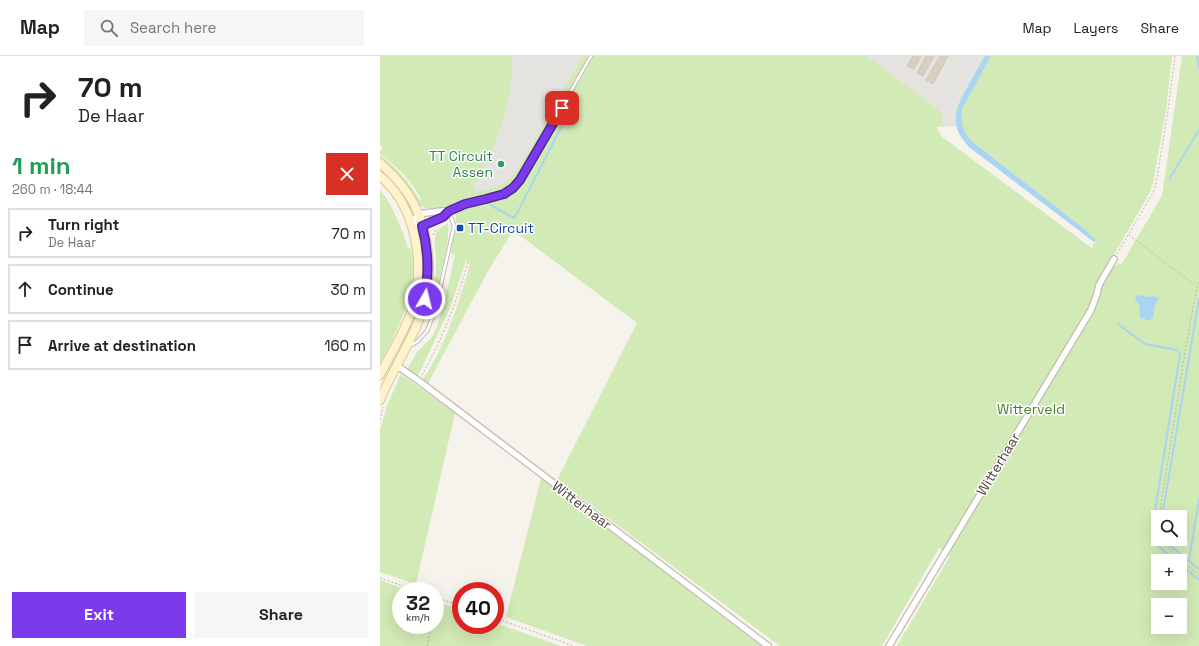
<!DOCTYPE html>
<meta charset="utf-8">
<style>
:root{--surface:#fff;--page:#f6f6f6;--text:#222;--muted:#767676;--line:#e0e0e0;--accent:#7c3aed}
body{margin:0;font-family:"Space Grotesk",sans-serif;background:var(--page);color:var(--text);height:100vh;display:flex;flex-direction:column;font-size:15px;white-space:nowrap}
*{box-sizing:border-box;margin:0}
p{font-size:13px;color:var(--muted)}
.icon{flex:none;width:22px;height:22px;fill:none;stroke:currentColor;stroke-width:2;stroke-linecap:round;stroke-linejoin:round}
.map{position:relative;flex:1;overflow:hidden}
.details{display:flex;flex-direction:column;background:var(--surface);width:380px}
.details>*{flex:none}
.guide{background:#fff;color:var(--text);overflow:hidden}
.controls{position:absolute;left:771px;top:454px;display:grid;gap:8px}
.controls a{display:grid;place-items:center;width:36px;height:36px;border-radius:0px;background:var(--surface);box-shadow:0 4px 16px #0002;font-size:20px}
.speed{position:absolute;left:12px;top:526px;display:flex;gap:8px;font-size:20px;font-weight:700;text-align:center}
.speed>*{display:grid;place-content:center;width:52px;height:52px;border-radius:50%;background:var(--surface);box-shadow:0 4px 16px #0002;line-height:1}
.speed small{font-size:10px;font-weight:400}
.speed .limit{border:6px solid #d22;background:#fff;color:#111}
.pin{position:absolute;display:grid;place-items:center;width:34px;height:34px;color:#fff;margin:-17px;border-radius:8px;box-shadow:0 2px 6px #0006}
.me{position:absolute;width:44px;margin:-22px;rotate:8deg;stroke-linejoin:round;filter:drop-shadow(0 0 3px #0008)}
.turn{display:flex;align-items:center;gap:14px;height:84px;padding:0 12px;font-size:18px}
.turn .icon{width:52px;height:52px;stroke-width:2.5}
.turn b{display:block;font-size:28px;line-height:34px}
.round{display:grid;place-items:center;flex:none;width:42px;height:42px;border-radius:0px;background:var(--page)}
.overview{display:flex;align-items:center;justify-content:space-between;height:68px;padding:0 12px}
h1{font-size:24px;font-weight:600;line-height:30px;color:#1e9e55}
.primary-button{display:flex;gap:8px;margin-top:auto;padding:8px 12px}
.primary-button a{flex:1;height:46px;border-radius:0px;background:var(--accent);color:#fff;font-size:16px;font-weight:600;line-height:46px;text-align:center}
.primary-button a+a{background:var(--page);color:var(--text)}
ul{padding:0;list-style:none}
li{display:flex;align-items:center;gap:12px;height:50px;margin:0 8px 6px;padding:0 4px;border:2px solid var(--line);border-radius:0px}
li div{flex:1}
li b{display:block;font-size:15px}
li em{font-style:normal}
header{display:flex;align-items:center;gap:24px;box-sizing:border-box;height:56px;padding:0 20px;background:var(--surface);border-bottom:1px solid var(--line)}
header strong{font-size:19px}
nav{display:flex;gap:22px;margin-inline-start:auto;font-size:14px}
.search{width:280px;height:36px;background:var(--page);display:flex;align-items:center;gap:10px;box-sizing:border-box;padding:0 14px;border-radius:0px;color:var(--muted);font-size:15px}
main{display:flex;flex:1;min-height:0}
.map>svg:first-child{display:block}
</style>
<header>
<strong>Map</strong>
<div class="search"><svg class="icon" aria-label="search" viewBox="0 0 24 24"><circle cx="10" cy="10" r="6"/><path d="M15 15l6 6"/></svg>Search here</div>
<nav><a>Map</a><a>Layers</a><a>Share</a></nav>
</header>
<main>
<section class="details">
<div class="guide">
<div class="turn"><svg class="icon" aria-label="right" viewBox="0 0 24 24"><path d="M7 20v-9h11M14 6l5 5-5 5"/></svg><div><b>70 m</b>De Haar</div></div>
</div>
<div class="overview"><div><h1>1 min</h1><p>260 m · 18:44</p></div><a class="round" style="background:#d93025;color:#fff"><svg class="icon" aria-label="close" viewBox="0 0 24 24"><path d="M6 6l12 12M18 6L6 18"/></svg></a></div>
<ul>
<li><svg class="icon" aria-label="right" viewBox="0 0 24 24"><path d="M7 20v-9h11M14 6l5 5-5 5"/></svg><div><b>Turn right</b><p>De Haar</p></div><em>70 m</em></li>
<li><svg class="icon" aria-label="ahead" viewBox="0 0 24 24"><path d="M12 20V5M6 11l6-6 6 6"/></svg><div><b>Continue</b></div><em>30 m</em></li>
<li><svg class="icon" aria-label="arrive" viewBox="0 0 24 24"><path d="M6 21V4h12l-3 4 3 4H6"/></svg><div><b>Arrive at destination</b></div><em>160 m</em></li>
</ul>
<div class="primary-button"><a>Exit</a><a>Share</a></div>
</section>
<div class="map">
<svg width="819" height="590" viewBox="0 0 819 590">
<rect width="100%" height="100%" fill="#f6f3ec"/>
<path fill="#d2eab5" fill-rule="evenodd" d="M0,0H610L580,51L574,69L557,71L561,80L713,193C712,189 713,188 716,185L707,175L587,81C580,71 580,59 584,48L611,0H792L786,54L773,127L770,136L730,206L736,210L738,207L741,209L782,140L802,0H819V590H517L570,500L559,492L502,590H400L177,424L257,267L142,181L132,176L107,217L48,327L43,323C66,290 79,246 90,208L86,205L70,252L38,320L27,313L38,295L52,281L57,271L69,226L75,199L71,197L76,163L75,158L68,150L50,153L40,150L12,113L0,103V99C16,111 29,126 39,143L42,145C32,125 18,111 0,98V95H2L3,91L0,89ZM778,461H800V483H778ZM778,505H800V527H778ZM778,549H800V571H778Z
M0,134C14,151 21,171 28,192L31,193C40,235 18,272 0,308Z
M68,167C71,185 58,227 54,246C55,232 56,217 56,202C56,195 53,184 56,177C58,172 64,170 68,167Z
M21,318L75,357L36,528L0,516V374L7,350Z
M161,422L381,590H207L126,561Z
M0,524L29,535H21V569H55V545L81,554V569H115V567L181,590H0Z"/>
<path fill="#e5e3e0" d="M132,0H203L139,112L130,122L122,129L97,136L92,131L102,115L112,96L123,64L129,39L132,15Z
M487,0H604L576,54V70L562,71V58L557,53Z"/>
<path fill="#a9d4f2" d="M605,0H611L582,53C581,67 582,76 593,86L707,175L715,183V186H714L589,91C568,69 575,53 588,30C594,20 599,10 605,0Z
M194,44L196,45L136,161L133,163L110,150L109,149L111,148L132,160L135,159Z
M761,239L767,241L774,240L779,242L774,251L773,262L769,265L760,261L759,248L755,243L756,240Z"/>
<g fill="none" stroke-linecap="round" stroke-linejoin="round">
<path stroke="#a9d4f2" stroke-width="2" d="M817,0L819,11
M790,122L819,74
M738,268L765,288L797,294L800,298L773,468C773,491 780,491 797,505
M819,443L809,505L819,513
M782,461L819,243
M784,483L788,488L809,505
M800,508L819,524"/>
</g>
<path fill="#d8cfc1" stroke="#d3c7b4" d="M533,0H541L534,13L527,10Z
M546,0H554L543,20L537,17Z
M560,0H568L553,28L546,24Z"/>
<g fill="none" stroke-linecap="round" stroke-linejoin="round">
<defs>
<path id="lane" d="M31,289L37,286L47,275L55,255L74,170L69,155C75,152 81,149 87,148C110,141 123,142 140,124L211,0"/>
<path id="street" d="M61,155H69C58,166 46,171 31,169L38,158Z
M16,309L39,325L388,590
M509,590L711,254L717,238L719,229L734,203"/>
<path id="secondary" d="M0,107C9,115 18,124 25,134C50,167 55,221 41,259C30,288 12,315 0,344
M0,120C36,150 45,207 33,250C26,275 11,296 0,319"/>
</defs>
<use href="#lane" stroke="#c2bbae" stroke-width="4.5"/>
<use href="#street" stroke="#c2bbae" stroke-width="8"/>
<use href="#secondary" stroke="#d6c79b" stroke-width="10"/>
<path stroke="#c4b79f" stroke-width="1" stroke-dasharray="2 2" stroke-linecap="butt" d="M53,179L57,172
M749,179L816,230
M737,198L774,135L776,128L788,54L795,0
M42,319C62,284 77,245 88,206
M0,364L3,351
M779,461L805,296L817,231L819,225
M778,467V475
M780,483L785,490L819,519
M0,522L38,535
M55,541L81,550
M115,562L194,590
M47,590L52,569"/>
<use href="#lane" stroke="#fff" stroke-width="2.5"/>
<use href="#street" stroke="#fff" stroke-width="5.5"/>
<use href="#secondary" stroke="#fff3cd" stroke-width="8"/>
</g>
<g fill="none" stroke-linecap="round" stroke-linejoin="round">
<defs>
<path id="route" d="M45,243C49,218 49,195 42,170L63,161L69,155L85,148L106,143L124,138L133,132L140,124L182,52"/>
</defs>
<use href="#route" stroke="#51269a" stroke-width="10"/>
<use href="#route" stroke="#7c3aed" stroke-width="7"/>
</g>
<circle fill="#2e9e5b" stroke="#fff" stroke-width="1.5" cx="121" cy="108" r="4"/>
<rect fill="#1a4fb4" stroke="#fff" stroke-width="1.5" x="76" y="168" width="8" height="8" rx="2"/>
<g text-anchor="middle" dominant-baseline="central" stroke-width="3" stroke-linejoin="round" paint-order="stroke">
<g font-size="14" fill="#27864d" stroke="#fff" text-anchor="end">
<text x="113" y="100">TT Circuit<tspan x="113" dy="16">Assen</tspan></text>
</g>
<g font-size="14" fill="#164399" stroke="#fff" text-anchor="start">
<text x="88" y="172">TT-Circuit</text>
</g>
<g font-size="14" fill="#4a7f2a" stroke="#fff">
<text x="651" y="353">Witterveld</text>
</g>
<g font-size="14" fill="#4b4439" stroke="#fff">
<text transform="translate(618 408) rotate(-59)">Witterhaar</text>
<text transform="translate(202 449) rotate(37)">Witterhaar</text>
</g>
</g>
</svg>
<div class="controls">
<a><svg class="icon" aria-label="search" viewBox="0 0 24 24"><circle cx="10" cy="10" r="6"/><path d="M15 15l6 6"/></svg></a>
<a>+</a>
<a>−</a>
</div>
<div class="speed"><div>32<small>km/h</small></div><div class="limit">40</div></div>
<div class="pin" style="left:182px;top:52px;background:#d93025"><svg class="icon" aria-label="arrive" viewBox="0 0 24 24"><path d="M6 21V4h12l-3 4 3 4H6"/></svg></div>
<svg class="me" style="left:45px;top:243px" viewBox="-20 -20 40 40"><circle r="17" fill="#7c3aed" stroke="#fff" stroke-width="3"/><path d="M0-11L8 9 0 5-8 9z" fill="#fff"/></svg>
</div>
</main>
